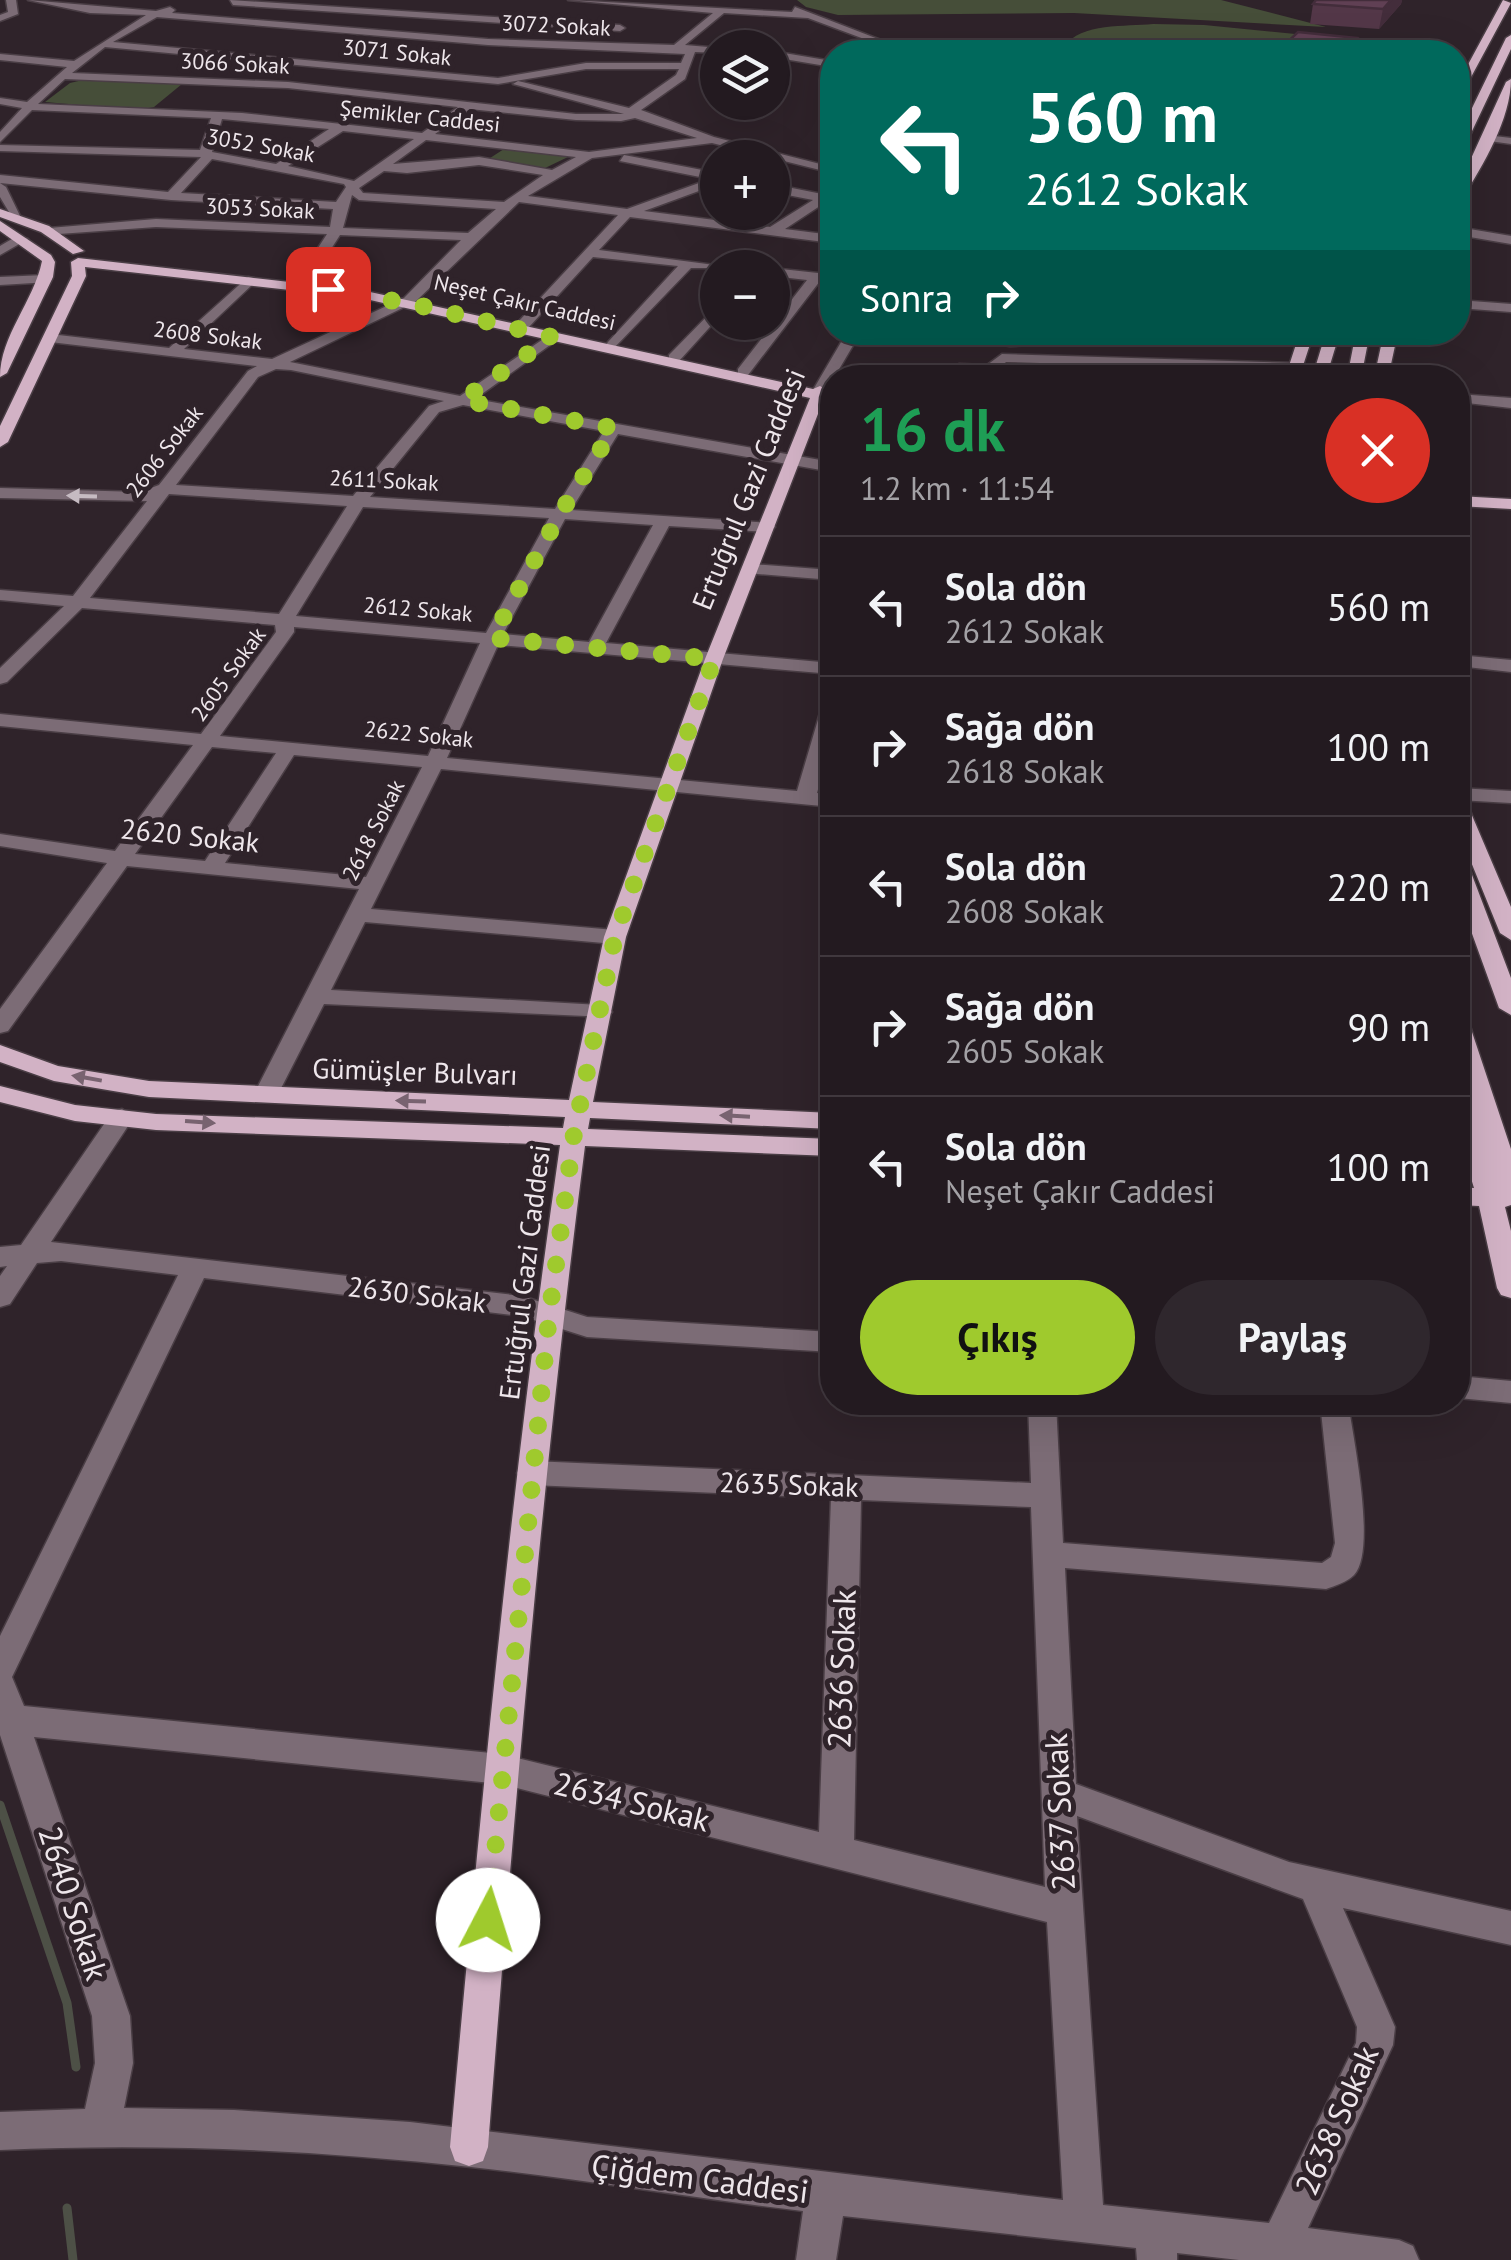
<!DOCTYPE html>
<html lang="tr">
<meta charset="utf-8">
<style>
:root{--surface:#231a20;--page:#2f272d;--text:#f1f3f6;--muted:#a3a1a5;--line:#40383e;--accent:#9fca2d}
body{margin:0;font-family:"PT Sans",sans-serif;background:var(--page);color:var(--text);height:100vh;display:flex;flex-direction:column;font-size:38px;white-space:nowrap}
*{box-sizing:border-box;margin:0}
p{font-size:32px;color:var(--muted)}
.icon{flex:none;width:55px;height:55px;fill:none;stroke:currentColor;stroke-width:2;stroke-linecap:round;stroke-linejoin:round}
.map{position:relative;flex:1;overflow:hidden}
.panel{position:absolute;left:820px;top:365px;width:650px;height:1050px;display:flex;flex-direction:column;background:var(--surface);border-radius:40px;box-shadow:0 10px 40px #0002,0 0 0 2px var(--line)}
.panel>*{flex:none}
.banner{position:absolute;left:820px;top:40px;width:650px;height:305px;border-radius:40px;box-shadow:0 10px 40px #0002,0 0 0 2px var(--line);background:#00695c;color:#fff;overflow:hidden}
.tools{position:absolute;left:700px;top:30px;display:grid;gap:20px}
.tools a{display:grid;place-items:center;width:90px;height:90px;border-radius:50%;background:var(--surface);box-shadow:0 10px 40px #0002,0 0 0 2px var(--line);font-size:50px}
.pin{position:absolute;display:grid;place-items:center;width:85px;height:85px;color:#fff;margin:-42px;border-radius:20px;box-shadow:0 5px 15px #0006}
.me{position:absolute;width:110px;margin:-55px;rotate:5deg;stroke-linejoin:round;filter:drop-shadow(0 0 8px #0008)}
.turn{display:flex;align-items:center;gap:35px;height:210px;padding:0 40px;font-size:45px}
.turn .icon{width:130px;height:130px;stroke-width:2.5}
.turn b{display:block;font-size:70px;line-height:85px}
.then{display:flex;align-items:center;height:95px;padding:0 40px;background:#0003;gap:20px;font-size:38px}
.round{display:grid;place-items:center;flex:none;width:105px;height:105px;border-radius:52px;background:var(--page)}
.headline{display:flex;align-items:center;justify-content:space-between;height:170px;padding:0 40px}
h1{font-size:60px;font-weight:800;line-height:75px;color:#1e9e55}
.primary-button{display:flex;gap:20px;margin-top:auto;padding:20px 40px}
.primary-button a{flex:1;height:115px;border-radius:60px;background:var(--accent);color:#111;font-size:40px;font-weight:800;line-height:115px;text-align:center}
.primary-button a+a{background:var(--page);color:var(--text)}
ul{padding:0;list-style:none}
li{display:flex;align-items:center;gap:30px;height:140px;padding:0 40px;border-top:2px solid var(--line)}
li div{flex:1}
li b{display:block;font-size:38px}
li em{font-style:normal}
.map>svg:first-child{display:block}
</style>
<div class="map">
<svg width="1511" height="2260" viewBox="0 0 1511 2260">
<rect width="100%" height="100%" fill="#2f232a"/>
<path fill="#464e39" d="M797,0H1221L1326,27L1074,13L838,15L806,7Z
M1153,24L1204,25L1447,49L1445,52L975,50L1064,47C1081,22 1126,27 1153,24Z
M87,79L177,82L182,84L154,107L137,110L45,102L70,83Z
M504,149L566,156L568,157L543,169L487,160Z"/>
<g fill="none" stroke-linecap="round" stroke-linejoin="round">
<path stroke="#4d5046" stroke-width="9" d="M0,1805L67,2003L76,2067
M67,2208L73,2260"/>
<defs>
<path id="minor" d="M6,0H16L18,14L0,21V15L8,12Z
M28,0L156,11L170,7L175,10L172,13L488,39L674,45L713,13L568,0L792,12L795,7L912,52H899L808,18L724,13L685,45L720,48L718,53L695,52L685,79L641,110L714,137L832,167V173L712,143L592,158L528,196L627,209L710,179L620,161L624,155L718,173V184L644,211L770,227L813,200L772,192V184L822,194L832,189V198L785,229L832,235V243L630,217L599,250L738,268H691L613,349L606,345L608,342L678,266L593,257L529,327H519V321L618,215L519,202L415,302L290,362L460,396L552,333L557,334V340L475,399L832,462V472L618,434L571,510L773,523L775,527L767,532L669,526L606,643L832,663V674L498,645L447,758L797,791L822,706L832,700V738L817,793L832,795V807L441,769L371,909L615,930L626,937L615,944L365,922L331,990L600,1005L608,1007L612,1012L608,1017L324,1004L274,1102H256L253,1096L359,889L127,866L8,1031L0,1033V1009L107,863L0,846V834L115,851L193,745L0,726V714L201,734L276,632L275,625L82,608L7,682L0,684V668L64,606L0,600V590L73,596L147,501L0,498V488L140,492L159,485L248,371L257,366L50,342L43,338L50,334L169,348L248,277L253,278V284L184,349L272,359L404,298L461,240L340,235L308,285L303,286L296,282L327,234L156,227L45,235V229L49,228L156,219L330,227L333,209L171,200L0,183V175L168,192L201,157L0,151V145L200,150L211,118L32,110L0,142V132L22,108L0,104V98L27,102L67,67L0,60V54L74,61L146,15L90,13ZM157,17L488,45L685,54L681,63H586L498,78L113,42ZM105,47L498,84L586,69H679L676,75L629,108L518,81L513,84L624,114H576L288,82L72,73ZM65,79L288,88L458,107L422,133L242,113L38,104ZM470,109L576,120L621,121L635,118L697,138L589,152L435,134ZM222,119L329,129L276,164L212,152ZM343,131L414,139L354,181L288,166ZM426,140L576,157L552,170L479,157L393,164ZM212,159L344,184L346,187L336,202L181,193ZM479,165L543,175L504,202L363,193L359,188L384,171L407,173ZM352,195L359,200L496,209L468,233L343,228ZM276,369L291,370L444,401L429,406L353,496L176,485L258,377ZM463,405L604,431L555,509L370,497L439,412ZM169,494L347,506L279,614L90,598ZM363,507L549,518L486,633L296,616ZM565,519L653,525L589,642L503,634ZM294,627L480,643L428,756L220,736L294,632ZM212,747L276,753L205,861L135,854ZM294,755L422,767L366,877L225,863Z
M230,0L620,25L625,28L620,31L233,5Z
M772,51L832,61V67L772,57Z
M1486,135L1511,138V144L1482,140Z
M0,183L6,187L22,220L12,217L0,197Z
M1458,227L1511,236V244L1458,235Z
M17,236L28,239L0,255V246Z
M772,268L827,274L832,280L820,281L748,375H738V369L807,280L772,276Z
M45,275L52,279L50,282L0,285V277Z
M1458,300L1511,304V312L1458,308Z
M718,305V318L679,361H669V355Z
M847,332H861L825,393H815L813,390Z
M896,332L1010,338L1079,335L1086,339L1079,343L1010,346Z
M1208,332H1257L1310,342L1303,346Z
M1002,354L1295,363L1302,367L1295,371L1006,362C993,376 967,378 952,368L959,364L987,365Z
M1458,394L1511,398V408L1458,402Z
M751,564L832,570V580L745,573V565Z
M1458,655L1511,660V672L1458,666Z
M1458,788L1511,791V803L1458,800Z
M122,1109L134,1117L51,1242L522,1296L587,1317L832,1332V1352L587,1337L521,1316L204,1278L12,1677L24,1706L501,1754L819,1832L831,1498L532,1485L521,1481L517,1473L521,1465L532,1461L1031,1483L1028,1402H1056L1063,1543L1322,1563L1331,1557L1335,1543L1320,1402H1348C1353,1437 1377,1551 1354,1575C1347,1582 1335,1586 1326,1589L1065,1568L1076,1784L1289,1862L1511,1911V1945L1343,1908L1395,2027L1393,2045L1308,2228L1399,2240L1413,2246L1419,2260H1239L1177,2253V2260H1137L1136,2248L843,2216L836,2260H796L803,2211C693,2198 582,2179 471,2167C314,2150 158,2143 0,2150V2112L85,2109L95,2063L92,2016L0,1735V1636L178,1275L61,1261L37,1263L10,1304L0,1307V1276L7,1266L0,1267V1247L21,1245L113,1111ZM861,1500L1031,1507L1045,1887L854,1840ZM34,1737L501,1784L1047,1922L1063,2200L410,2122L234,2110L124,2108L133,2063L130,2016ZM1077,1816L1303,1899L1357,2027L1356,2043L1269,2223L1103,2205Z
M1458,1376L1511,1381V1403L1458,1398Z"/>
<path id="major" d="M1503,0L1511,3L1463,92L1458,95V83Z
M1511,35V49L1464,148L1458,151V137L1506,38Z
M1511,79C1511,119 1483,165 1462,199L1458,200V187L1506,82Z
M0,209L49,226L84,251L73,254L41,232L0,217Z
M0,221L51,255L55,262L53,277L7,373L0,377C0,336 34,301 42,261L0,231Z
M78,258L361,290L813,389L820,386L832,394V402L823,401L723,659L626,937L593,1102L832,1113V1129L590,1118L588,1129L832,1139V1156L585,1146C542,1478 514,1813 488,2147L483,2161L469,2166L455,2161L450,2147C480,1812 512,1478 560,1145L156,1130L75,1121L0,1102V1086L75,1105L156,1114L563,1128L565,1117L149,1097L54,1081L0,1062V1045L58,1066L149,1081L569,1100L604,937L705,659L810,398L361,298L85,267L86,276L8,442L0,447V426L72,276L71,262Z
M1300,332H1314L1299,378H1285Z
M1326,332H1340L1326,378H1312Z
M1356,332H1370L1361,378H1347Z
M1384,332H1398L1388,378H1374Z
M1458,496L1511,499V509L1458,506Z
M1458,800L1468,806L1511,907V940L1500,933L1458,830Z
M1458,861L1469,867L1511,978V1015L1499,1008L1458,895Z
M1458,1019L1470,1026L1511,1149V1205L1505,1207L1511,1231V1298L1501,1295L1497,1288L1479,1206L1458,1205V1187L1474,1188L1458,1136V1090L1468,1095L1458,1061Z"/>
</defs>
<use href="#minor" stroke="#4a3e45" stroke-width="3"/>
<use href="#major" stroke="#4a3e45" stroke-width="3"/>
<use href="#minor" fill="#7c6c76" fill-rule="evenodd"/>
<use href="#major" fill="#d2b2c5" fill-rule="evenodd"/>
</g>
<path fill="#533748" d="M1316,0H1402L1401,4L1379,29L1310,24L1313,4Z"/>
<path fill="#432d3b" d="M1391,0H1402L1401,4L1379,29L1383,9Z
M1357,38L1354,52H1344Z"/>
<path fill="#604054" stroke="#432d3b" stroke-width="2.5" d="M1316,0H1391L1383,9L1313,4Z
M1298,32L1357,38L1344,52H1298L1279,50Z"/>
<defs><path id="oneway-solid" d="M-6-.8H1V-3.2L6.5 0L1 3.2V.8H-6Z" transform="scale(2.5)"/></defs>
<use fill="#c6bbc2" href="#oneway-solid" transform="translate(82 496) rotate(-178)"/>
<g fill="#786370">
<use href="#oneway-solid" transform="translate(87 1078) rotate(-170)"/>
<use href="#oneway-solid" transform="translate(411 1101) rotate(-178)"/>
<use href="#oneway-solid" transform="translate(735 1116) rotate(-177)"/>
<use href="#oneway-solid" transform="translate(200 1122) rotate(4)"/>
</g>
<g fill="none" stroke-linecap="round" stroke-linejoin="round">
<path stroke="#9fca2d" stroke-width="18" stroke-dasharray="0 32.4" d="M328,289L422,306L552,337L462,400L614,428L561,512L492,638L714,659L615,937L574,1134L549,1316L488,1920"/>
</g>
<g text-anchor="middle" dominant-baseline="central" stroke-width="10" stroke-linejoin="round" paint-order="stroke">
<g font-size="22" fill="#eee6eb" stroke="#2f232a">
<text transform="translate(556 25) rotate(3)">3072 Sokak</text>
<text transform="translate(397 52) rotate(6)">3071 Sokak</text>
<text transform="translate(235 63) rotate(3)">3066 Sokak</text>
<text transform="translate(420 116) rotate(6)">Şemikler Caddesi</text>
<text transform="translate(261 145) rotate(10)">3052 Sokak</text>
<text transform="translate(260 208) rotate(3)">3053 Sokak</text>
<text transform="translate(525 302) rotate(13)">Neşet Çakır Caddesi</text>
<text transform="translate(208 335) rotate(7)">2608 Sokak</text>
<text transform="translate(164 451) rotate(-52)">2606 Sokak</text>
<text transform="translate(384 480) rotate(3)">2611 Sokak</text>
<text transform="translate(418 609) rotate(5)">2612 Sokak</text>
<text transform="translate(228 674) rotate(-54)">2605 Sokak</text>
<text transform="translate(419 734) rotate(6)">2622 Sokak</text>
<text transform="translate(373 830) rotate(-63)">2618 Sokak</text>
</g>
<g font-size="28" fill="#eee6eb" stroke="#2f232a">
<text transform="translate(748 489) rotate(-68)">Ertuğrul Gazi Caddesi</text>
<text transform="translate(190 835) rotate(6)">2620 Sokak</text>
<text transform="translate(415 1071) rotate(2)">Gümüşler Bulvarı</text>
<text transform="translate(524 1272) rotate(-83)">Ertuğrul Gazi Caddesi</text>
<text transform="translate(417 1294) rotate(7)">2630 Sokak</text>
<text transform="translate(789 1484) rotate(2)">2635 Sokak</text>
</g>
<g font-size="32" fill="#eee6eb" stroke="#2f232a">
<text transform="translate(841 1669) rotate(-88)">2636 Sokak</text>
<text transform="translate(632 1801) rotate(14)">2634 Sokak</text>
<text transform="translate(1059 1812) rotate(-93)">2637 Sokak</text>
<text transform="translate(74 1903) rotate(72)">2640 Sokak</text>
<text transform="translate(1336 2120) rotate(-66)">2638 Sokak</text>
<text transform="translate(700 2178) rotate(7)">Çiğdem Caddesi</text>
</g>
</g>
</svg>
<div class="tools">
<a><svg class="icon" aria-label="layers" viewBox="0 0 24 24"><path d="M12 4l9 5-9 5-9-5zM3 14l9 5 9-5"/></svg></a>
<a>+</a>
<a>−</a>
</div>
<div class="pin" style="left:328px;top:289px;background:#d93025"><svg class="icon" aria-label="arrive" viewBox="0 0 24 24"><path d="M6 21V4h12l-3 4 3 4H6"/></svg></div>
<svg class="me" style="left:488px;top:1920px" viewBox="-20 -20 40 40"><circle r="19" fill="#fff"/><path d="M0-13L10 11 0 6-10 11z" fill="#9fca2d"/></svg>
<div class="banner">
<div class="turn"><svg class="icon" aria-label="left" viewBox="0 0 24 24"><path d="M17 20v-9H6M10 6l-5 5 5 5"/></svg><div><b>560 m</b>2612 Sokak</div></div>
<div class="then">Sonra<svg class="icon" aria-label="right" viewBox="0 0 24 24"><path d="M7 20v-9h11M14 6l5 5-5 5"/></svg></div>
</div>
<section class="panel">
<div class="headline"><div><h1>16 dk</h1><p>1.2 km · 11:54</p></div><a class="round" style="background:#d93025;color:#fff"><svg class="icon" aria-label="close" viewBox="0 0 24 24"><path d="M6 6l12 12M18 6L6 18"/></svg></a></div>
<ul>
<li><svg class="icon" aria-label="left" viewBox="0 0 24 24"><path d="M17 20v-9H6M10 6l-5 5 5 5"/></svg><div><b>Sola dön</b><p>2612 Sokak</p></div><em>560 m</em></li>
<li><svg class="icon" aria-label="right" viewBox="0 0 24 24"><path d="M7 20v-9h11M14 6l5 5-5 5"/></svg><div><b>Sağa dön</b><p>2618 Sokak</p></div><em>100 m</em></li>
<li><svg class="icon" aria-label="left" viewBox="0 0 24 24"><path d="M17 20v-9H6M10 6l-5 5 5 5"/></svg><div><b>Sola dön</b><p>2608 Sokak</p></div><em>220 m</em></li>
<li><svg class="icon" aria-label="right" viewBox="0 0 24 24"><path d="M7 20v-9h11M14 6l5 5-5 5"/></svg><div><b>Sağa dön</b><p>2605 Sokak</p></div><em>90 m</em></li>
<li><svg class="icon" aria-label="left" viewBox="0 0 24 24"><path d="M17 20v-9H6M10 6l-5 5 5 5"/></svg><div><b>Sola dön</b><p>Neşet Çakır Caddesi</p></div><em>100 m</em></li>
</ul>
<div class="primary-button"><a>Çıkış</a><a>Paylaş</a></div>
</section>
</div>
